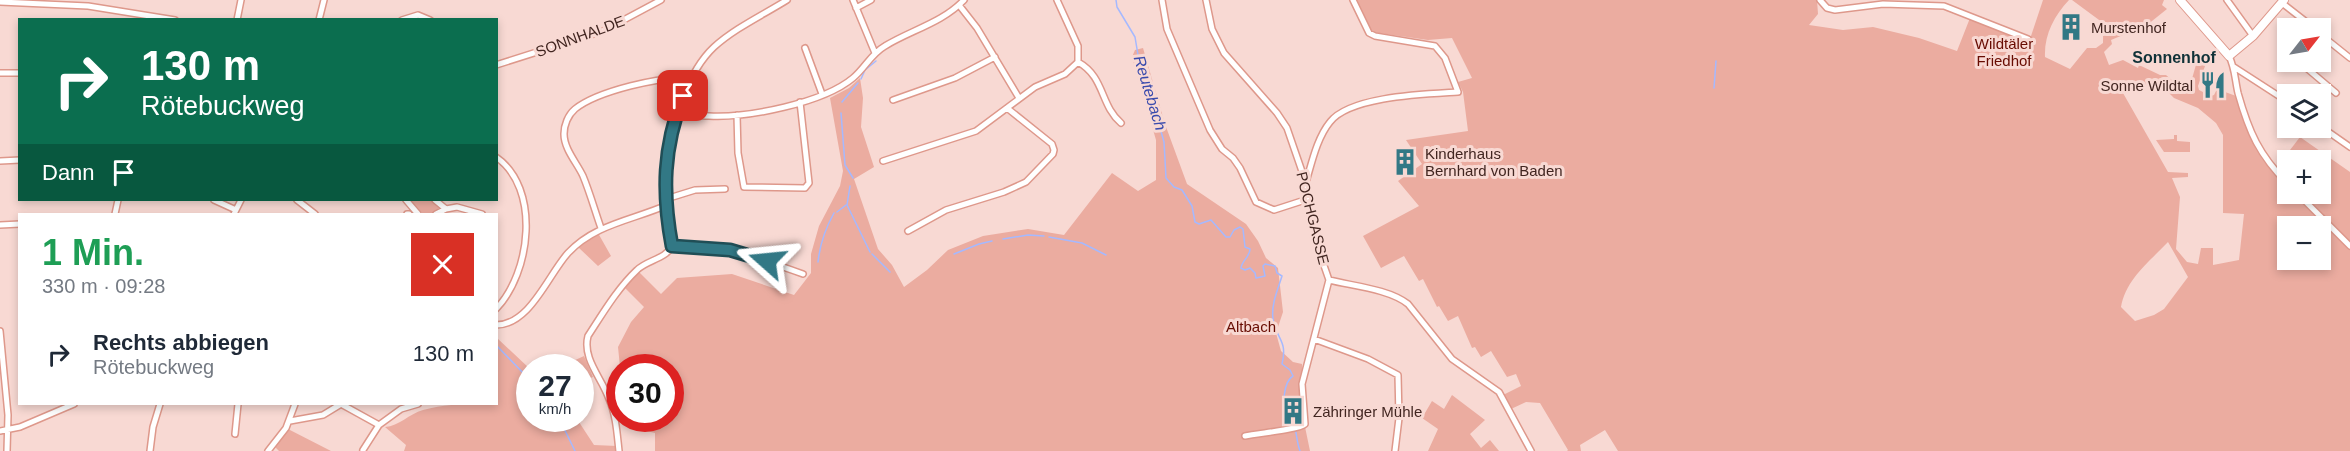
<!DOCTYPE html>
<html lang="de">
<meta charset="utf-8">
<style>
:root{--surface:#fff;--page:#f6f6f7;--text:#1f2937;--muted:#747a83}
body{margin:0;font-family:Helvetica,sans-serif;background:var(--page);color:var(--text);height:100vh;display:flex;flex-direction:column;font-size:22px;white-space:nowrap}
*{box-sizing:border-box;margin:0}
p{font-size:20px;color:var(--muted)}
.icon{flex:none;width:33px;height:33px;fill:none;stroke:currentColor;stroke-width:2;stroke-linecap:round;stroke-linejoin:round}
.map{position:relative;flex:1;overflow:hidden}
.side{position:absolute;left:18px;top:213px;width:480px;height:192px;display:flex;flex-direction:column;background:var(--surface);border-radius:0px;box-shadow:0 3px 9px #0003}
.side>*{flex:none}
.top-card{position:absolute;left:18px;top:18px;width:480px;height:183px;border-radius:0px;box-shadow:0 3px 9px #0003;background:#0b6e4f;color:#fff;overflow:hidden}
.needle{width:39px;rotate:59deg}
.tools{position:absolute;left:2277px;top:18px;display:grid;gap:12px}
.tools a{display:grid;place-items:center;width:54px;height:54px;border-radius:0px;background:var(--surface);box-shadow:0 3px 9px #0003;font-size:30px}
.speed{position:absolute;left:516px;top:354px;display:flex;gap:12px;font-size:30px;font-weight:700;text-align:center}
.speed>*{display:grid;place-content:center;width:78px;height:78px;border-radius:50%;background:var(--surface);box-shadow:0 3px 9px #0003;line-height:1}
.speed small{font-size:15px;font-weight:400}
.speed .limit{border:9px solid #d22;background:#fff;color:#111}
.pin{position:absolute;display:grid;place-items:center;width:51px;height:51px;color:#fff;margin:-26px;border-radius:12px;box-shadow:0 3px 9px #0006}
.me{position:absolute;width:66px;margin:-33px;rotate:288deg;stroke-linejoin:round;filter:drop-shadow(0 0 4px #0008)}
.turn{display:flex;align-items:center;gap:21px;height:126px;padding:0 24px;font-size:27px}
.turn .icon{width:78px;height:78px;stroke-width:2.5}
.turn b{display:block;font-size:42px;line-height:51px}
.then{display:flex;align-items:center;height:57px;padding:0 24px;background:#0003;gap:12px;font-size:22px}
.round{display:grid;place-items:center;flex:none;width:63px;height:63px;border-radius:0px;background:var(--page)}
.headline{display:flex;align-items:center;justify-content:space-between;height:102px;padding:0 24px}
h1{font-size:36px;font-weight:600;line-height:45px;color:#1e9e55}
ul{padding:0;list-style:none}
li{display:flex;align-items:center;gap:18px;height:78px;padding:0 24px}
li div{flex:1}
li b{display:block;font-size:22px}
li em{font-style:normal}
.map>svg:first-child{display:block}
</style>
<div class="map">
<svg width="2350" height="451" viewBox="0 0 2350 451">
<rect width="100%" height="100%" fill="#f8d9d3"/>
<path fill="#ebaca0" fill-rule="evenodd" d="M1356,0H1817L1818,14L1809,25L1843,30L1873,27L1919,38L1957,51L1970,18L2029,42L2043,0H2069C2054,16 2044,35 2045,57L2070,69L2087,48H2096L2103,43V36L2114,31L2072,0H2164L2162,5L2167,9L2147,25L2111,40L2112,44L2104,52L2109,65L2123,60L2138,68L2139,65L2160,75H2166L2174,82L2190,86L2197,61H2201L2205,66L2198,86L2199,90L2211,96L2214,95L2217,89L2236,96C2247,126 2250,148 2273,172L2300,137L2350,172V451H1618L1605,430L1580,445L1581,451H1567L1568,450L1540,403L1526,402L1511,409L1503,395L1521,386L1516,374L1507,377L1491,351L1481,357L1475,347L1472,348L1458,316L1448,321L1439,306L1437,307L1423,279L1419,281L1404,256L1381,268L1363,236L1419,206L1398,181L1422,164L1406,140L1468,131L1463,92L1458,82L1472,78L1452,38L1428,40L1372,32ZM2156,85L2164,88L2174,98L2198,108L2216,123L2223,135V213L2244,214L2239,260L2213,265V248H2201L2198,264L2187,262L2176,249L2180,197L2172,178L2188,177V173L2168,172L2119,86ZM2288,160H2320V194H2288ZM2288,226H2320V260H2288ZM2168,242L2188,277L2164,309L2154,315L2135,321L2121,307C2126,279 2149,262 2168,242Z
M1143,48L1165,124L1187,184L1246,224L1258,241L1266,258L1278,268L1283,312L1276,333L1281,351L1293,362L1302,364L1304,422L1310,451H655V433L642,430V419L670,418V368L620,367L618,347L631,322L644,307L623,286L638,271L661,294L677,278L732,274L794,295L811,273V254L819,226L840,186L843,171L830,98L849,88L860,78L863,98L861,127L874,167L854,179L878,249L892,265L904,287L927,270L948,250L983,236L1028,229L1064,235L1112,173L1138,191L1156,180V140L1132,57L1135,50Z
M2174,135H2177V141L2190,142V152H2164L2156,140L2174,139Z
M410,200H430L440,206L436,213L423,214Z
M598,233L611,256L598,266L578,247Z
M497,338L529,368L530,418L577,419L594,445L617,446V451H404L406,445L385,427C399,426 409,414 423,410C449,403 469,404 496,404Z
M584,356L593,377L581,382L580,368L560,367Z
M1452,395L1485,420L1470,434L1481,448L1490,440L1499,451H1428L1438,429L1422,418L1432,401L1444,409Z
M288,429L331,451H279L275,447Z"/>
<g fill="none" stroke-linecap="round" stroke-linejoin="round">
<path stroke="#a5b9ff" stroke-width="1.5" d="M1116,0L1117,7L1135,37L1138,55L1153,92V103L1164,142L1166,178L1174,187L1182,190L1192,206L1195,222L1199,224L1211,220L1226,237H1230L1234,230L1240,227L1243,229L1245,247L1250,249C1250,257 1242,260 1241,268L1245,270L1250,268L1255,273L1256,278L1265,276L1263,266L1265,264L1275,266L1277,273L1282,276C1278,289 1271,304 1273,319C1276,339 1288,340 1282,364L1290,370L1293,376C1283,382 1282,406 1287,416C1290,420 1294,423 1295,428C1297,436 1297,443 1300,451
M861,79L865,70L876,61
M1714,88L1716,61
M842,102L858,83
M841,113L845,165L853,178
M850,186L847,205L870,252
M837,212L846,205
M1049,237L1082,243L1106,255
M1003,239L1028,235L1044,236
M872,254L890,272
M954,254L979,244L992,241
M818,262C820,243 825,229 834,213
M496,345L530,380
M559,418L575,451"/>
<defs>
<path id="street" d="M853,0L875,53
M1057,0L1078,46V62C1105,77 1100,105 1121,123
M1162,0L1167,29L1210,130L1222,149L1233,158L1240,168L1256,202L1274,210L1308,199
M1206,0L1212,29L1224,53L1277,113L1287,128L1306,183L1320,254L1329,280L1302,384L1305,424C1298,430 1258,433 1245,436
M1820,0L1827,8L1835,10L1883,4L1944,6L2028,39
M2227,0L2253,36
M0,2L88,6L175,20
M2282,3L2314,28
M959,5L977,28L1019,98
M856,8L871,0
M237,20L241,0
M319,20L324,0
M402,20L418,15L430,20
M2320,34L2350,58
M805,48L822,94
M2229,56C2235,68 2235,80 2238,93C2249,132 2259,155 2288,184
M2306,62L2303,65L2336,93
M496,65L603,31L661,0
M2234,67L2288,102
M0,73H20
M893,100L955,78L995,57
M677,112C687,113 698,116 709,116C748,118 823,103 853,78C865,68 871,54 885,46C911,30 942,23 964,0
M737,115L738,153L744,187L805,188L809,183L800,102
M2320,126L2350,147
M496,157C541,188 531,273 496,309
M0,161L20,160
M883,161L976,131L1035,87L1065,74L1078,62
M1306,182C1312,162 1317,138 1330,122C1350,96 1426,94 1458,92L1445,58L1435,46L1375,36L1369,33L1353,0
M2298,194L2350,246
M666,199L695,190L725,189
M214,200L236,210
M297,200L315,214
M406,200L418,214
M435,200L446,209L457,207L482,214
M115,214L118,200
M234,214L241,200
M407,214H409
M436,214L446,209
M0,225L20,224
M601,228C595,211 590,193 583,176C577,163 564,149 564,134C564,125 568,115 575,109C596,92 664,74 690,80
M908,231L946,210L1004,192L1026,182L1053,154L1054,150L1052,144L1007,108
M672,246C663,194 663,147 683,98C690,79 699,61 714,47C735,28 763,15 787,0
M672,246C721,245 758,258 803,274
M1329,280C1353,286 1389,289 1408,304L1452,359L1499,392L1531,451
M496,325C530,325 548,275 568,253C595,224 633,220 667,205
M0,331L8,415L7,451
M1314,339L1368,359L1398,375L1399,418L1395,451
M290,421L323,415L341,404L379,425L401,409L418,404
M0,431L20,427L74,404
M235,434L238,404
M363,450L379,425
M150,451L153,427L160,404
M268,451L286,428L295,404
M619,451C617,433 616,415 609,399C602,378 582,359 588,336C603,313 617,289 637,270C647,260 666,259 672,246"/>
<path id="secondary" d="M2180,0L2229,56L2253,36L2284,0"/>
</defs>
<use href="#street" stroke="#de988b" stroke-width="8"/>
<use href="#secondary" stroke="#de988b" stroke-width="10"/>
<use href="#street" stroke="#fff" stroke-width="5"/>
<use href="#secondary" stroke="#fff" stroke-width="8"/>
</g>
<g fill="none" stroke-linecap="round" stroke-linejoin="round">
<defs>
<path id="route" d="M683,96C663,148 662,192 672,246L730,250L767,261"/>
</defs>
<use href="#route" stroke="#204e56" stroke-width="15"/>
<use href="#route" stroke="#327885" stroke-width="10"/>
</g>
<defs>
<symbol id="building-bare" viewBox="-9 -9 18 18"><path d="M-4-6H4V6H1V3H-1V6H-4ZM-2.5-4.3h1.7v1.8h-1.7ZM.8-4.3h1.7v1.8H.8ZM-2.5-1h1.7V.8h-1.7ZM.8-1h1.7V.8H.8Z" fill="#327885" stroke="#f8d9d3" stroke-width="2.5" paint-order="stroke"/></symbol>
<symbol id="restaurant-bare" viewBox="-9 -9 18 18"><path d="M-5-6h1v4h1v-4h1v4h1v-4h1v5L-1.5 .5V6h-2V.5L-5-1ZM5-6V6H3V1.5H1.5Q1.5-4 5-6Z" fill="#327885" stroke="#f8d9d3" stroke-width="2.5" paint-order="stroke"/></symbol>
</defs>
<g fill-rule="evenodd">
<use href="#building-bare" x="2052" y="8" width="38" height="38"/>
<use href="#restaurant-bare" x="2194" y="66" width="38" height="38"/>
<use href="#building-bare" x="1386" y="143" width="38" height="38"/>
<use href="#building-bare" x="1274" y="392" width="38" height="38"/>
</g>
<g text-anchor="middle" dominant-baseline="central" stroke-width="6" stroke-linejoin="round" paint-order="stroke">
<g font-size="15" fill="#422621" stroke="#f8d9d3" text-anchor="start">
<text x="2091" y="27">Murstenhof</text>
<text x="2193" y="85" text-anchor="end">Sonne Wildtal</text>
<text x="1425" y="153">Kinderhaus<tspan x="1425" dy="17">Bernhard von Baden</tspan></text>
<text x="1313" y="411">Zähringer Mühle</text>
</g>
<g font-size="15" fill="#422621" stroke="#f8d9d3">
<text transform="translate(580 36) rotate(-20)">SONNHALDE</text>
<text transform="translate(1313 218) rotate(76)">POCHGASSE</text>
</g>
<g font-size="15" fill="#680c02" stroke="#f8d9d3">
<text x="2004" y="43">Wildtäler<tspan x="2004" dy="17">Friedhof</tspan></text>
<text x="1251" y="326">Altbach</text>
</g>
<g font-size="16" font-weight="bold" fill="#103238" stroke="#f8d9d3">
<text x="2174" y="57">Sonnenhof</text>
</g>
<g font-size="16" font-style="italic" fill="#3a4bad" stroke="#f8d9d3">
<text transform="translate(1150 93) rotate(73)">Reutebach</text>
</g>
</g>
</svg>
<div class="tools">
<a><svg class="needle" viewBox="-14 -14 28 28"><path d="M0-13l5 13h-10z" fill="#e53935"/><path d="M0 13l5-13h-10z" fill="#747a83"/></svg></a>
<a><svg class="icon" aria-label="layers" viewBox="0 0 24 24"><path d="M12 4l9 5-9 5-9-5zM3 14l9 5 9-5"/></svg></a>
<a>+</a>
<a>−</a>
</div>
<div class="speed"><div>27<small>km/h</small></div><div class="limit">30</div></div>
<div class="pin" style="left:683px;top:96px;background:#d93025"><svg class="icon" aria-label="arrive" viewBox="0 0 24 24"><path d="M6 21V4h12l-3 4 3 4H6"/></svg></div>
<svg class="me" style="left:767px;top:261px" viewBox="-20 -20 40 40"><path d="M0-17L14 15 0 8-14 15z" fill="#327885" stroke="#fff" stroke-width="4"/></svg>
<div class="top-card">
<div class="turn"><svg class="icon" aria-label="right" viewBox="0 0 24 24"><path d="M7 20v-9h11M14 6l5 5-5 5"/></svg><div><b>130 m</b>Rötebuckweg</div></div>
<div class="then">Dann<svg class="icon" aria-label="arrive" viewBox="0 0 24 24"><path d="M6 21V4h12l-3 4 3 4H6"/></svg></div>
</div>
<section class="side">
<div class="headline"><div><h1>1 Min.</h1><p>330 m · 09:28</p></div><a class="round" style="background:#d93025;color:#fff"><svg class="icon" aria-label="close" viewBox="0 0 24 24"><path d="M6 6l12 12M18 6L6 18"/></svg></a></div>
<ul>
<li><svg class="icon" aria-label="right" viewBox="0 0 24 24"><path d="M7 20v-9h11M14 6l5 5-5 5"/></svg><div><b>Rechts abbiegen</b><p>Rötebuckweg</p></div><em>130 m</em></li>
</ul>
</section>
</div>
